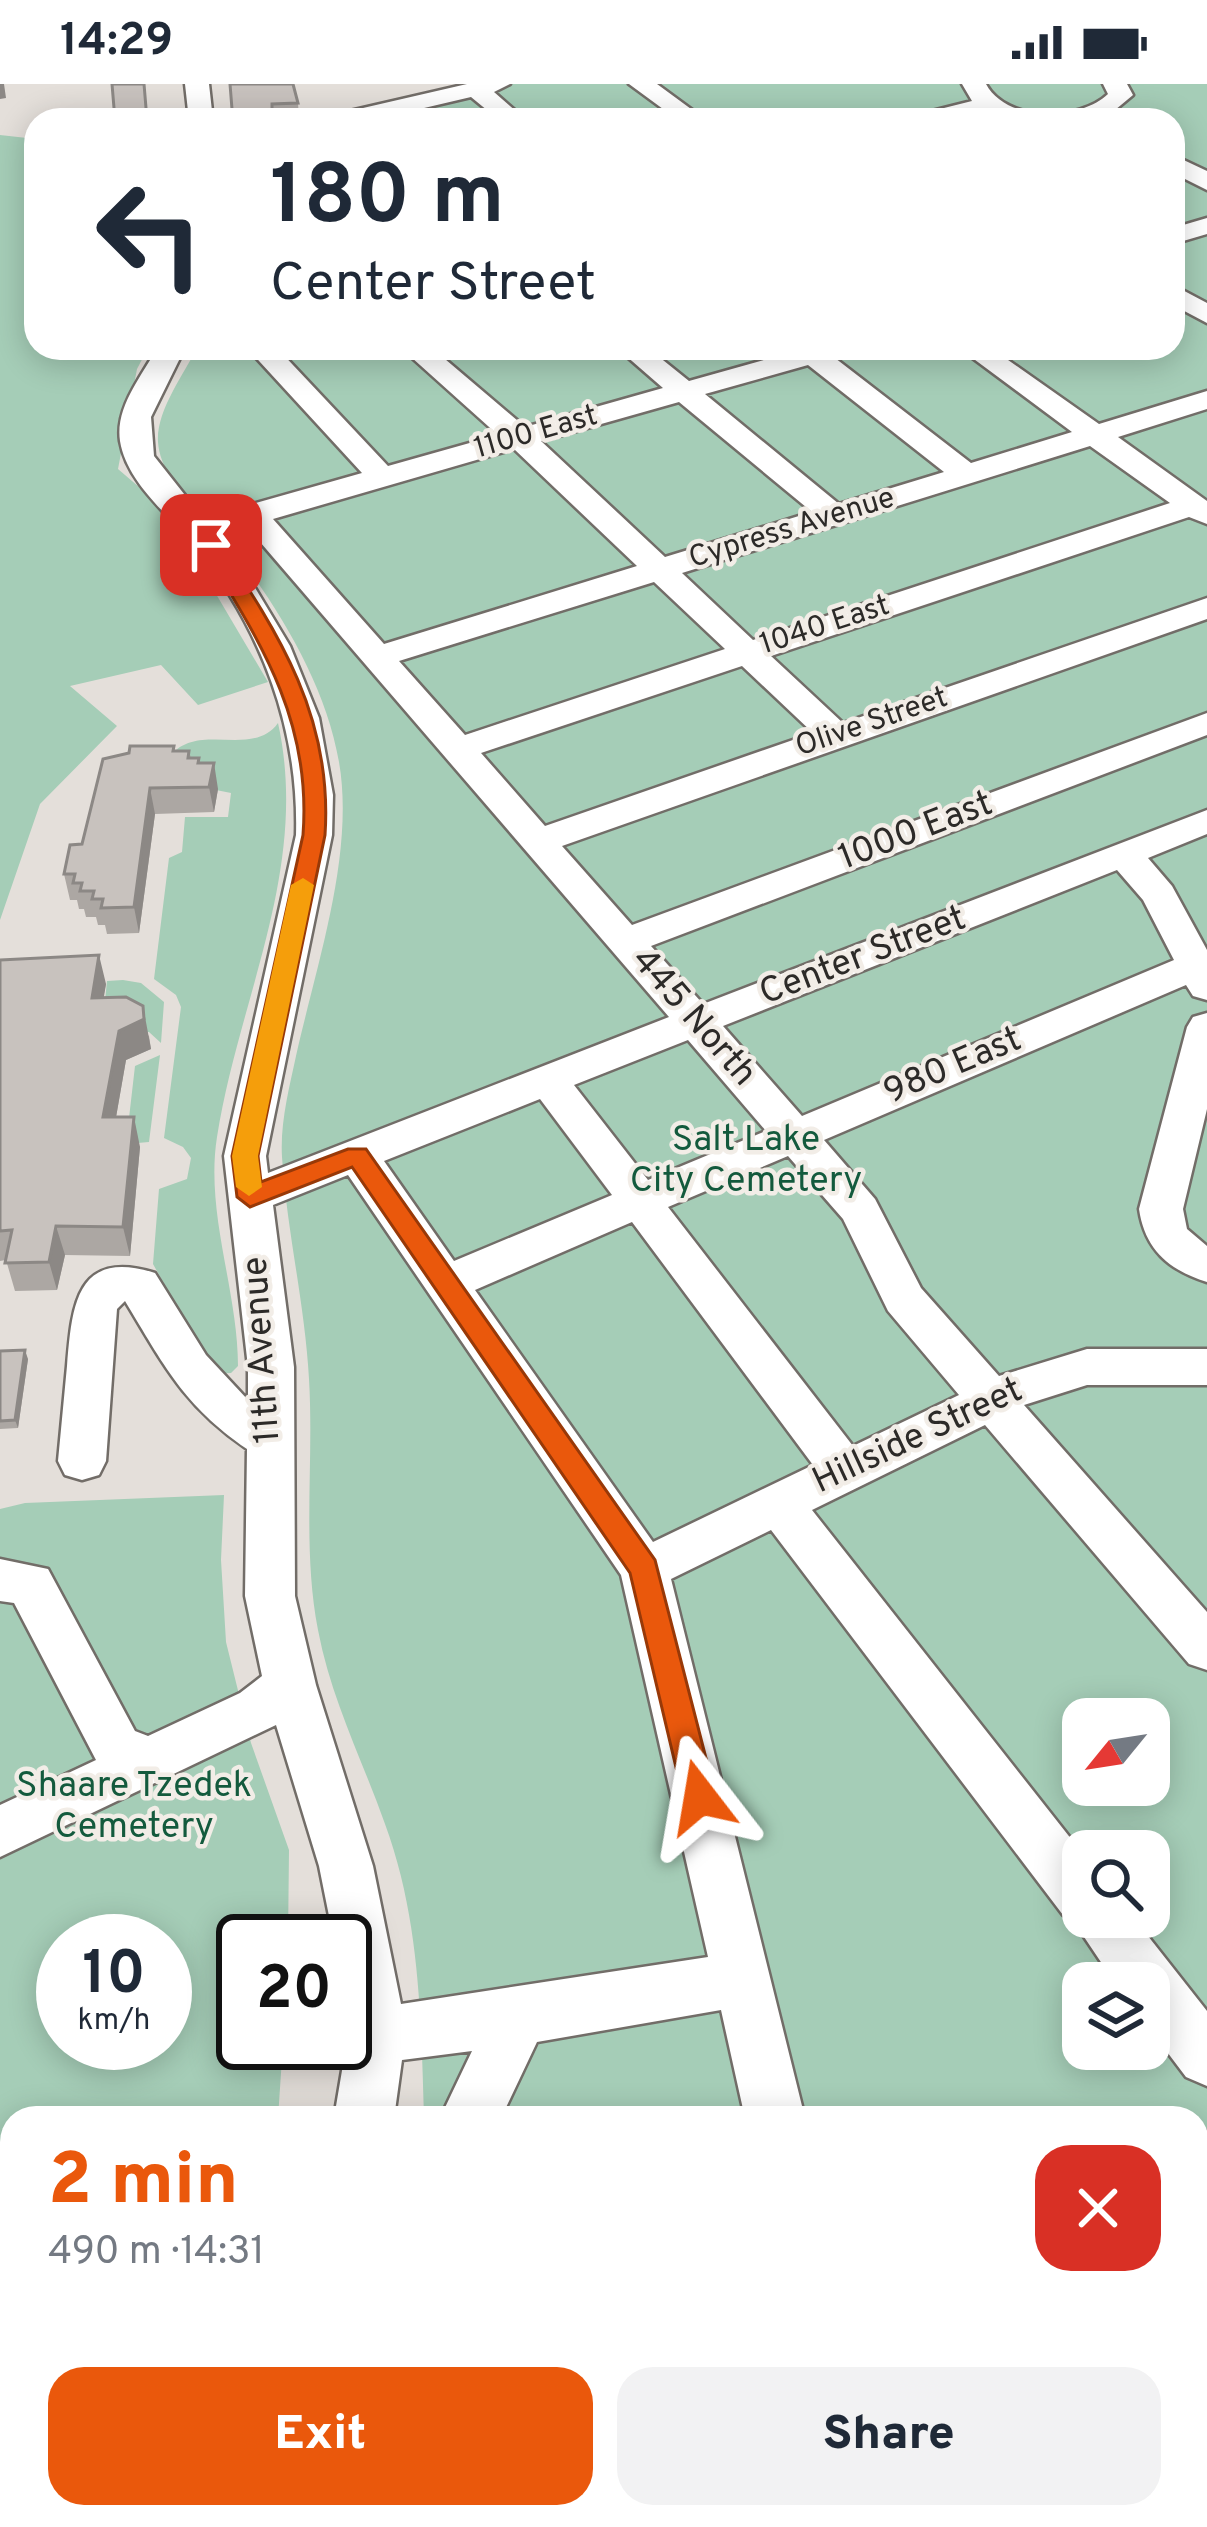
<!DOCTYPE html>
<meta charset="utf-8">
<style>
:root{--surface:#fff;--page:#f2f2f3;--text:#1f2937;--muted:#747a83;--accent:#ea580c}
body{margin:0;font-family:Overpass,sans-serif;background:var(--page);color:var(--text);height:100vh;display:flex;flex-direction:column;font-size:45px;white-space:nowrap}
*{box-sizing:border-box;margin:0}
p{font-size:39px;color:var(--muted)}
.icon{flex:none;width:66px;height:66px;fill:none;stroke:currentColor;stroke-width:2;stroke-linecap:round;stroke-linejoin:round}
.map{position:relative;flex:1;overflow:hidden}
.side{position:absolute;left:0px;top:2022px;width:1209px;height:423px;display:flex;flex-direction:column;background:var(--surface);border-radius:36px 36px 0 0;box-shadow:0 6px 30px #0003}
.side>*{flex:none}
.top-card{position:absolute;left:24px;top:24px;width:1161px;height:252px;border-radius:36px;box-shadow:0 6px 30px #0003;background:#fff;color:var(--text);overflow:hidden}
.needle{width:78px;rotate:240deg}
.controls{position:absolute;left:1062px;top:1614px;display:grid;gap:24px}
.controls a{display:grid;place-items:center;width:108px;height:108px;border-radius:24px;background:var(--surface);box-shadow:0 6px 30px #0003;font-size:60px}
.speed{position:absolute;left:36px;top:1830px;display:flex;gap:24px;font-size:60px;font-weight:700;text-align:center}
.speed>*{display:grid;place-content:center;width:156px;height:156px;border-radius:50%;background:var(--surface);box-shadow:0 6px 30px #0003;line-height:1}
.speed small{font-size:30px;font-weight:400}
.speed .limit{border:6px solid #111;border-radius:18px;background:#fff;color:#111}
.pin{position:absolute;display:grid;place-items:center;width:102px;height:102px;color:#fff;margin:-51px;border-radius:24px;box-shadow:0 6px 18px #0006}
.me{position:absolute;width:132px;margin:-66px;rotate:346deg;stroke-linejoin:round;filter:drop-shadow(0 0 9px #0008)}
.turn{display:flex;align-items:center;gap:42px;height:252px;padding:0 48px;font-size:54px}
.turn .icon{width:156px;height:156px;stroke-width:2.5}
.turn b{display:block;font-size:84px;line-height:102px}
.round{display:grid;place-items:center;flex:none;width:126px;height:126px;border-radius:36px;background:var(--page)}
.summary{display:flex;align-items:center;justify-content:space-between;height:204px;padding:0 48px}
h1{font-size:72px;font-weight:800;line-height:90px;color:var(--accent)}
.primary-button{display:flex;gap:24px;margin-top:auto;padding:24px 48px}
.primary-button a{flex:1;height:138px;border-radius:36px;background:var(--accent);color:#fff;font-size:48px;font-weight:800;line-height:138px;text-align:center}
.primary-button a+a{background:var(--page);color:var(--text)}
.status{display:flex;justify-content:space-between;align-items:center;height:84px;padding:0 60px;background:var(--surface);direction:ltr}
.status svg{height:33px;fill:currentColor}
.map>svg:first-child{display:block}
</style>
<div class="status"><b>14:29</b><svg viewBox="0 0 49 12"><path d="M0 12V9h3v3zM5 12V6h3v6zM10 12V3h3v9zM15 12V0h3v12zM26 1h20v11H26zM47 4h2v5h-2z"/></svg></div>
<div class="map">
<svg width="1207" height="2443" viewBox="0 0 1207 2443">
<rect width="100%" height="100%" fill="#e4dfda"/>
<path fill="#a5cdb7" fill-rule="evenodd" d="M467,0H1207V2303L1197,2310V2034H424C421,1934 420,1835 385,1740C362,1675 331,1615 318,1546C302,1463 314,1379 309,1295C305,1221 287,1148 282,1073C280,1039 289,1005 296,972C316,882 355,770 339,678C327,607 286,536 243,478C218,443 161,403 158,358C156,327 184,290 197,264H1173V36H313ZM1083,1635H1149V1701H1083ZM1083,1767H1149V1833H1083ZM1083,1899H1149V1965H1083Z
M0,51L36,55V264H148L137,285L118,385L167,427L268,598L198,621L161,581L70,602L117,642L40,720L0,836Z
M278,639C310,784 239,913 217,1053C205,1129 238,1207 238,1282L231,1289L214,1290L153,1180L159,1105L187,1095L191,1074L183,1063L164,1054L181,923L176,911L154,895L169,774L182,768L185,733H228L231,709L206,704L171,671C199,638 253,674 278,639Z
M123,896L141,899L164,918L161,959L149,948L102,947L107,897Z
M160,971L149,1058L126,1060L135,982Z
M224,1411L221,1476L226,1558L251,1659L289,1766L288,1857H243V1959H283L278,2034H12V2163H0V1425L25,1419ZM63,1857H165V1959H63Z
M1207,2317V2443H1030L1044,2433H1197V2324Z
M333,2433H1022L1008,2443H331Z"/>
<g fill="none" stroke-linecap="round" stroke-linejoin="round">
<defs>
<path id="minor" d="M185,0H209L213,36H189Z
M467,0H510L494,8L526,36H499L471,13L373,36L347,32L350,27Z
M629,0H657L706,36H678Z
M962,0H986C1007,39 1080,37 1108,10L1103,0H1127L1133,11L1103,36H1005L986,29L955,36H913L916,31L972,17Z
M1173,71L1207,87V106L1173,89Z
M1207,134V150L1173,160V144Z
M1173,201L1207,219V239L1173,221Z
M157,264H185L151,333L154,372L245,487L290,562L319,634L333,711L332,751L266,1072L268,1089L669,933L241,436L249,421L362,389L247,264H277L388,382L498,351L401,264H432L525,343L663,304L617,264H648L689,297L792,268L790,264H822L971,379L1072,348L959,264H991L1099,340L1207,307V325L1118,353L1207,417V440L1189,433L771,572L843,639L1207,514V535L562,762L632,841L1207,629V651L651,862L703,920L1207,726V750L1148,774L1172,802L1207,866V916L1193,912L1186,901L824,1056L875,1115L921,1204L999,1292L1087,1265H1207V1301H1087L1024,1321L1207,1528V1586L1189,1580L985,1341L812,1426L1083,1770V1833H1133L1207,1927V2002L1186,1993L1149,1944V1899H1115L1072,1835L1063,1831L771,1446L671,1495L805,2034H745L721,1926L537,1958L501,2034H440L472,1967L402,1976L394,2034H334L348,1951L345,1857H334L319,1782L276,1641L0,1773V1721L96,1676L14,1519L0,1517V1475L48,1485L135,1647L148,1652L240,1609L262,1592L245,1512L247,1365C183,1321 164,1281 125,1217L117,1225L106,1377L99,1391L82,1396L65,1391L58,1377C61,1345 64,1314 67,1282C72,1222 76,1164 155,1189L206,1271L248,1316V1283L224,1072L296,751C299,644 261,544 194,461C168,430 127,399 120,357C115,323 142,292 157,264ZM808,281L944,388L839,420L705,310ZM679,318L812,428L665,473L541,357ZM1090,362L1170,419L753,556L682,489ZM514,365L637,482L384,560L273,435ZM654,498L725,565L465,651L399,577ZM742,582L813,649L545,742L481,669ZM1117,786L1143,816L1174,876L802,1032L723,942ZM688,956L766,1047L648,1096L574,1001ZM540,1015L612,1111L454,1177L384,1077ZM788,1072L843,1135L888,1227L959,1311L853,1362L668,1123ZM348,1091L621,1491L708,1873L401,1920L373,1782L316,1601L295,1512L294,1283L273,1121ZM632,1138L813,1381L653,1458L475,1206Z
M1207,929V1025L1183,1125L1187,1145L1207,1162V1198C1169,1186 1145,1166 1139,1125L1187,943L1193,933Z
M1207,2047V2109L1197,2113V2051Z
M241,2433H307L304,2443H238Z
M327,2433H393L392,2443H326Z
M741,2433H807L806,2443H740Z"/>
</defs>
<use href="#minor" stroke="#726d68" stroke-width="5"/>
<use href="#minor" fill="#fff" fill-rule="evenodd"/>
</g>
<path fill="#aca7a3" d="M230,0L298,19L299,34L233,36Z
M175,667H189L191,674L200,679L218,705L214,728L155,730L139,849L107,850L105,841H98L96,833H86L84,825H79L77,816H70L64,790L82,760Z
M0,876L106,900L103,914L149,952L151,965L126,976L116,1033L140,1063L130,1172L65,1171L57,1206L15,1207L6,1176L0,1177Z
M0,1267L28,1275L18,1344L0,1345Z"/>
<path fill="#8c8885" d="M0,0H4L6,14L0,15Z
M214,679L218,705L214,728L209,703Z
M150,704L155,730L139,849L134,823Z
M99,871L106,900L99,943L92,914Z
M143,922L151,965L126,976L111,1062L103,1033L119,947Z
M134,1033L140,1063L130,1172L123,1143Z
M56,1142L65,1171L57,1206L49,1178Z
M25,1266L28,1275L18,1344L15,1336Z"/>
<path fill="#c8c2be" stroke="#8c8885" stroke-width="3" d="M112,0H144L147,36H115Z
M230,0H293L298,19L272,20V34L239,35V28L232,25Z
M130,662H174L173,667H189L188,674H199L198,679H214L209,703L150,704L134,823L101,824L103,815H92L94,807H80L82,799H73L75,790H64L70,761L82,760L103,675L129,669Z
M99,871L92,914L126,913L143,922L144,935L119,947L103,1033H134L123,1143L56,1142L49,1178L5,1179L12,1146L0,1147V876Z
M25,1266L15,1336L0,1337V1267Z"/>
<path fill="#ea580c" stroke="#983908" stroke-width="3" d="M204,457H217C280,551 333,634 325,751L258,1072L261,1098L348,1065H366L655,1476L716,1713L711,1724L700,1728L688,1724L683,1713L630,1489L352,1083L250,1123L237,1113L232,1072L303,751C312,635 259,556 201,461Z"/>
<path fill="#f59e0b" d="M303,794L314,801L258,1072L262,1103L249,1112L236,1103L232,1072L291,801Z"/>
<g text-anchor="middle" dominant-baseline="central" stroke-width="9" stroke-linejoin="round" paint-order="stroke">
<g font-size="30" fill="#2c2a28" stroke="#f2ede7">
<text transform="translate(536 349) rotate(-16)">1100 East</text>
<text transform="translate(792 445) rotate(-17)">Cypress Avenue</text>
<text transform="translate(825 542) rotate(-18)">1040 East</text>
<text transform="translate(872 639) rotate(-19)">Olive Street</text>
</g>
<g font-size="36" fill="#2c2a28" stroke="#f2ede7">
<text transform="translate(916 748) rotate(-21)">1000 East</text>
<text transform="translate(863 873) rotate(-21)">Center Street</text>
<text transform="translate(693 934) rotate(49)">445 North</text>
<text transform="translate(953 983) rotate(-23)">980 East</text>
<text transform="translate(263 1266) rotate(-94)">11th Avenue</text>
<text transform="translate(918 1353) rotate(-25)">Hillside Street</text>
</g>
<g font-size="36" fill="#135a3d" stroke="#f2ede7">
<text x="746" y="1057">Salt Lake<tspan x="746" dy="41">City Cemetery</tspan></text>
<text x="134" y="1703">Shaare Tzedek<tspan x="134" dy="41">Cemetery</tspan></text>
</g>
</g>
</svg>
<div class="controls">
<a><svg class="needle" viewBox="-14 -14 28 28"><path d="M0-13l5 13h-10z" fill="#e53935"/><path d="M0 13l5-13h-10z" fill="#747a83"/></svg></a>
<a><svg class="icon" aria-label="search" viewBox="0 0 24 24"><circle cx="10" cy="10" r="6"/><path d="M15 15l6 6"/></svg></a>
<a><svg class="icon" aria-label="layers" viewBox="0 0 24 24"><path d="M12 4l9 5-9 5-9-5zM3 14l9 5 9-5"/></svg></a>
</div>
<div class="speed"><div>10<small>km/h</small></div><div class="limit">20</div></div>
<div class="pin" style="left:211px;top:461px;background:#d93025"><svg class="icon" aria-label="arrive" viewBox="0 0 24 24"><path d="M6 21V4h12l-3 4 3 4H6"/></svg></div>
<svg class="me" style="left:700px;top:1713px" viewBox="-20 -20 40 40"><path d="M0-17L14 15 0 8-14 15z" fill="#ea580c" stroke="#fff" stroke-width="4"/></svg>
<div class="top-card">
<div class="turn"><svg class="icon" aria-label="left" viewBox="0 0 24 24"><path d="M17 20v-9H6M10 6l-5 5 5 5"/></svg><div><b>180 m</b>Center Street</div></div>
</div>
<section class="side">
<div class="summary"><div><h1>2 min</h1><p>490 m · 14:31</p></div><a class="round" style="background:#d93025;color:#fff"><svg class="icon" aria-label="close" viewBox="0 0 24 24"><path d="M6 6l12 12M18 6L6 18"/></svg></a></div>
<div class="primary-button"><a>Exit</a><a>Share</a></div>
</section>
</div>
